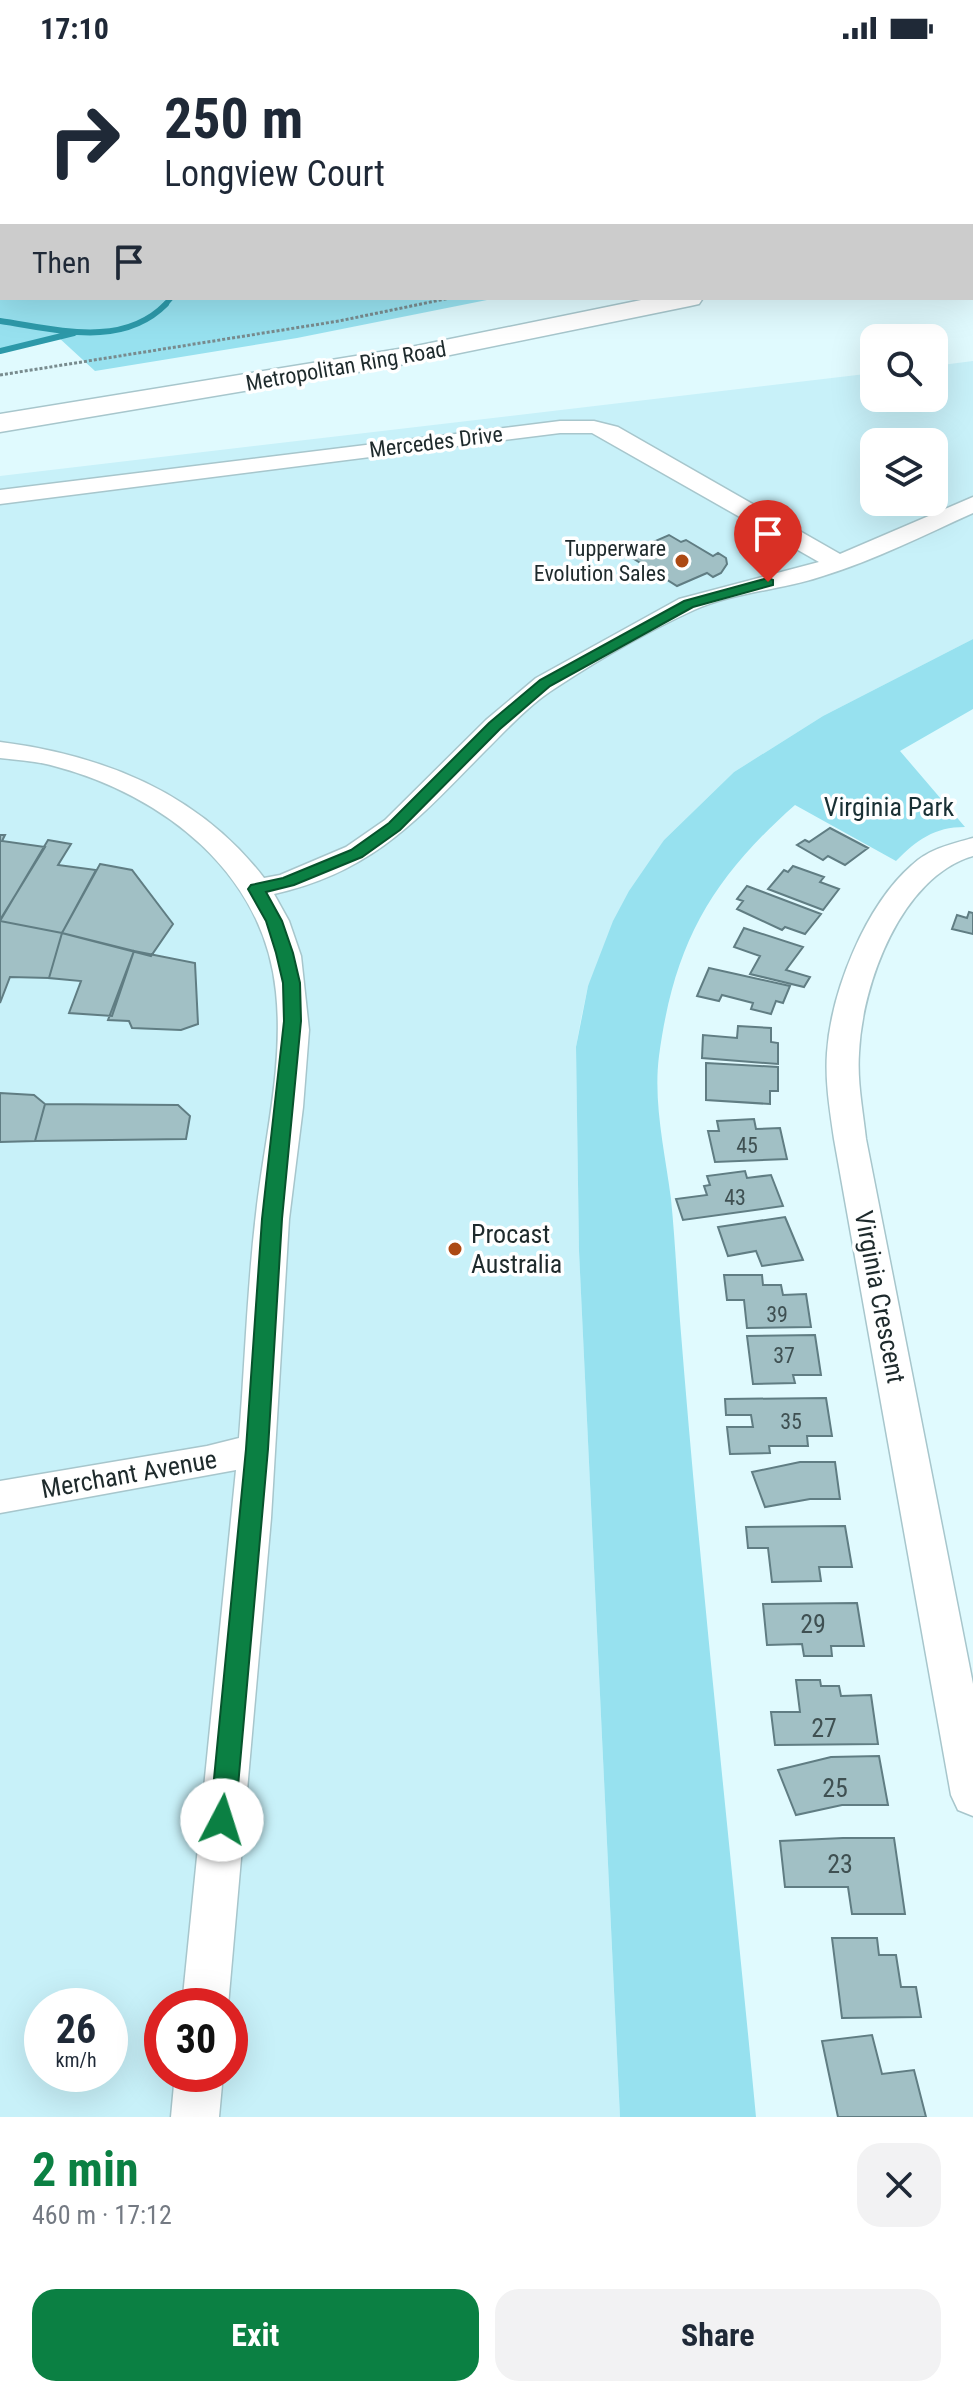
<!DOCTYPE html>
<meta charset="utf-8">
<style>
:root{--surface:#fff;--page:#f2f2f3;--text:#1f2937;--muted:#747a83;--accent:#0b8043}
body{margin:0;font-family:"Roboto Condensed",sans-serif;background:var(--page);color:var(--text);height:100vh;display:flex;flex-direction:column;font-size:30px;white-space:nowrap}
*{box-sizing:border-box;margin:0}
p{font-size:26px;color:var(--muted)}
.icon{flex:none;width:44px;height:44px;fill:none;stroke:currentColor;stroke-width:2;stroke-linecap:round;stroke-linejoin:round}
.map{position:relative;height:2061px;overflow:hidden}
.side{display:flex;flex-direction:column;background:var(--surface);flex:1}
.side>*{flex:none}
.guide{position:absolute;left:0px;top:0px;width:974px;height:244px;box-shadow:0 8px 32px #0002;background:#fff;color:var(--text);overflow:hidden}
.buttons{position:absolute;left:860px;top:268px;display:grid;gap:16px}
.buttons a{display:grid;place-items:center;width:88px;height:88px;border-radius:16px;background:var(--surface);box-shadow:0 8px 32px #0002;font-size:40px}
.speed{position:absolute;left:24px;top:1932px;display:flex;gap:16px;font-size:40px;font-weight:700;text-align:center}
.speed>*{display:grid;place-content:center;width:104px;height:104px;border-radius:50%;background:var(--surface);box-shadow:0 8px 32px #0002;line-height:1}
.speed small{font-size:20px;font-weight:400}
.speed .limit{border:12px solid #d22;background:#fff;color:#111}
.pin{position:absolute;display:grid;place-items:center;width:68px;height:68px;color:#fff;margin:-82px -34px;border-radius:50% 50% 50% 0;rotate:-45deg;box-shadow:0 0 8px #0007}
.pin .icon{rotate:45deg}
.me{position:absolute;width:88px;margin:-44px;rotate:5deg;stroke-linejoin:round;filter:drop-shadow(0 0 6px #0008)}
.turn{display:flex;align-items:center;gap:28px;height:168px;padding:0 32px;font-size:36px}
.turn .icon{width:104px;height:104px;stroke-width:2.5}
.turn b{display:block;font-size:56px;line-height:68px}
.then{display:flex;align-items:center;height:76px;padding:0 32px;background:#0003;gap:16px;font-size:30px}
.round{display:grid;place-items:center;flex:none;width:84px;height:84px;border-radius:24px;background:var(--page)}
.overview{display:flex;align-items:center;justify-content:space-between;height:136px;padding:0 32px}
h1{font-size:48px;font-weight:700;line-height:60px;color:var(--accent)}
.action{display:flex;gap:16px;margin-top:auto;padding:16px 32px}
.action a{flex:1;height:92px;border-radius:24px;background:var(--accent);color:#fff;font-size:32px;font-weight:700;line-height:92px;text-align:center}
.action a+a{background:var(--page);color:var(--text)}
.status{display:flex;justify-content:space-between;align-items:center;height:56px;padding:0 40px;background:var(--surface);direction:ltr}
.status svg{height:22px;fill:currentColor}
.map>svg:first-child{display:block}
</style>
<div class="status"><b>17:10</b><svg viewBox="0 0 49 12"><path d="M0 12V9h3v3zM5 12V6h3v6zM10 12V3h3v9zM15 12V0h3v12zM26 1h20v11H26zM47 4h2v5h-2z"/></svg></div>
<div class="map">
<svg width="973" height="2061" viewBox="0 0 973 2061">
<rect width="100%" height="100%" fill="#e0fafe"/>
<path fill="#c8f1f9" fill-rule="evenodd" d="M973,305V583L823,660L734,716L664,784L588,930L581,963L576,991L579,1195L620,2061H0V420L874,317V342H934V310ZM874,386H934V446H874ZM42,1950H110V2018H42ZM162,1950H230V2018H162Z"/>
<path fill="#97e1ef" d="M0,0L192,2H2V242H497L297,282L95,315L58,281L0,297Z
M555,0H973V135L972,2H553Z
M973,583V653L900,695L965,771C934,771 917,784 896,805L795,749C711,823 674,888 659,1000C653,1047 665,1096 671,1143C675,1183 677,1225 680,1265C701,1531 731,1796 756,2061H620L579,1195L576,991L588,930L613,865L629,835L664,784L734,716L823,660Z"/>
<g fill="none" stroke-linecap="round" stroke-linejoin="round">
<path stroke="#2d99a9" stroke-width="5" d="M164,250L171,242"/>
<path stroke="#2d99a9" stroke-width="6" d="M0,265C56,273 122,293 166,248
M0,295L74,277"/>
</g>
<path fill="#a1c0c5" stroke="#607d83" stroke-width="2" d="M669,479L681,486L686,484L713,500L718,497L726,502L727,508L721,517L713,521L707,517L677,530L626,498Z
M830,772L868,792L845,809L828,800L823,804L797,789L805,784L809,786Z
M0,779H5L2,785L45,791L0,864Z
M48,784L71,788L58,809L96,814L62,877L0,865Z
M100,808L132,814L173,868L151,900L62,877Z
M793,810L824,821L820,826L839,833L823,854L768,833L784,814L788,816Z
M747,830L821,858L805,878L785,871L782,874L737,853L743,845L737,843Z
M969,856L973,857V878L952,873L957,859L967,862Z
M0,865L62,877L49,922L10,921L0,947Z
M744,872L803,891L786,914L810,921L804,931L750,918L760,900L734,891Z
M62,877L134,895L112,960L69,957L81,925L49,922Z
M134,895L195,907L198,968L181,974L132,972L129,965L108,964Z
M709,912L790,930L783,947L776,945L771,958L751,953L753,947L722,939L719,945L697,940Z
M738,970L771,972V986L778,987V1008L702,1002L703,979L737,982Z
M706,1007L778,1011V1035H770V1048L706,1044Z
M0,1037L34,1039L45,1048L35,1085L0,1086Z
M45,1048L178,1049L190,1060L186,1083L35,1085Z
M754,1063L756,1073L780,1072L787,1103L715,1106L708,1075H719L717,1065Z
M745,1115L747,1122L771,1119L783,1150L683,1164L676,1143L707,1139L704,1130L710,1129L707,1120Z
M785,1161L803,1204L762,1210L756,1195L728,1200L718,1171Z
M724,1219H762L763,1229H781L783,1239L806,1238L811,1271L747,1272L744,1244H727Z
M815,1279L821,1319H793L795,1327L753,1328L747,1280Z
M826,1342L832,1380H807L808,1390H769L770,1397L730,1398L727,1371H753L751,1359H726L725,1343Z
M800,1406H835L840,1443H810L765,1451L752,1416Z
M845,1470L852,1511H819L821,1525L772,1526L768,1492H748L746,1471Z
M857,1547L864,1590H831L832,1600H804L802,1588L767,1589L763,1548Z
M796,1624H820L821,1630H839L841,1640L871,1639L878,1688L775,1689L771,1656H800Z
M879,1700L888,1749H842L796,1759L778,1714L831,1701Z
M843,1782H894L905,1858H852L848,1831H785L780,1785Z
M832,1882H877L879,1899H896L901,1931H916L921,1961L842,1962Z
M872,1979L882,2018L914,2014L926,2061H838L822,1985Z"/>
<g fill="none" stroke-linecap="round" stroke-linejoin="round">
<defs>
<path id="street" d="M560,365H594L618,371L840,498L973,441V457C924,479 875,504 823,520C782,534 734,536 694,554C648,575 600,603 557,631C531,647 507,673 485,695C418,763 373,816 274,838L289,865L301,900L309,974L303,1051L289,1163L271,1462L228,1950H182L236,1414L0,1457V1425L207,1390L239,1382C245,1308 247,1233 256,1158C264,1085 284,1010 276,936C264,817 164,739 54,710C37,705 18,704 0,702V686C103,699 199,737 264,822L280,819L346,791L385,764L486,664L536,622L679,543L819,506L592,377H560L0,448V434Z
M973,782V800C901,821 862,928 859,997C857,1026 863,1055 866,1083L973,1628V1760L958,1754L951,1739L834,1083C830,1055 825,1026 827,997C831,936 865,850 912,809C929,793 951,788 973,782Z
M175,2018H223L219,2061H171Z"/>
<path id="highway" d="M973,166V182L972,183V167Z
M651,242H703L699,248L690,250L411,307L0,376V358L411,291Z"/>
</defs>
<use href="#street" stroke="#a7c6cc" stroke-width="3"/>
<use href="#highway" stroke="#a7c6cc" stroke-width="3"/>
<path stroke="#788b8e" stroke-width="3" stroke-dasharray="3 2" stroke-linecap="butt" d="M0,319L339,265L450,242"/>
<use href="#street" fill="#fff" fill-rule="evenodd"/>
<use href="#highway" fill="#fff" fill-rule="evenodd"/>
</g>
<path fill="#0b8043" stroke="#07532c" stroke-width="2" d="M768,522L773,524V529L693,551L550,630L500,673L400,774L362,801L294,829L266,836L282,865L293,897L300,927L301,965L282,1163L268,1393L235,1764L231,1773L222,1776L214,1773L210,1764L246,1393L262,1163L284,965L283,927L276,897L266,865L248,833L251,829L283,822L351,794L389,767L489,667L540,624L684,545Z"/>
<g fill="#ac4913" stroke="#fff" stroke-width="3">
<circle cx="682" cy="505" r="8"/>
<circle cx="455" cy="1193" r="8"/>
</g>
<g text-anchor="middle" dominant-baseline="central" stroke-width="7" stroke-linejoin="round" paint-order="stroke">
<g font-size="22" fill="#1e2a2c" stroke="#fff">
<text transform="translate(346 310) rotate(-10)">Metropolitan Ring Road</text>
<text transform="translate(436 386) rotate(-7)">Mercedes Drive</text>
</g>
<g font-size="22" fill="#1e2a2c" stroke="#fff" text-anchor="end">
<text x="666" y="492">Tupperware<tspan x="666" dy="25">Evolution Sales</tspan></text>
</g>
<g font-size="22" fill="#3f5052">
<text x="747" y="1089">45</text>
<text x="735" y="1141">43</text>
<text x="777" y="1258">39</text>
<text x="784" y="1299">37</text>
<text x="791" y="1365">35</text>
</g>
<g font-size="26" fill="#193034" stroke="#fff">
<text x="889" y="751">Virginia Park</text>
</g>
<g font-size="26" fill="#1e2a2c" stroke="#fff" text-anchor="start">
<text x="471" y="1178">Procast<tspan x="471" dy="30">Australia</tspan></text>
</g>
<g font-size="26" fill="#1e2a2c" stroke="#fff">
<text transform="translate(880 1241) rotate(79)">Virginia Crescent</text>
<text transform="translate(129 1418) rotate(-10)">Merchant Avenue</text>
</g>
<g font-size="26" fill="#3f5052">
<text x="813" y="1568">29</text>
<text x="824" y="1672">27</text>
<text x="835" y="1732">25</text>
<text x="840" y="1808">23</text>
</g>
</g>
</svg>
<div class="buttons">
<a><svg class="icon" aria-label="search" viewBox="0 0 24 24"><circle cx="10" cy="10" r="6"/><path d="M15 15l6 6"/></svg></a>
<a><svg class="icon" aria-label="layers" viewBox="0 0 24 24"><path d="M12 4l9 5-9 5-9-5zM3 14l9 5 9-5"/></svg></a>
</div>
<div class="speed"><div>26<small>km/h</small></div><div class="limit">30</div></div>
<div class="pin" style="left:768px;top:526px;background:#d93025"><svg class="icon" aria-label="arrive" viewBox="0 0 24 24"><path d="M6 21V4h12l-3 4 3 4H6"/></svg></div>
<svg class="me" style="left:222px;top:1764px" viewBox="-20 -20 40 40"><circle r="19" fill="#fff"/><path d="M0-13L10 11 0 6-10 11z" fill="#0b8043"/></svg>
<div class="guide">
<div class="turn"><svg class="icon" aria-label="right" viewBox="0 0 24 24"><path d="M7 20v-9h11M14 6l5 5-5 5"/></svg><div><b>250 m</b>Longview Court</div></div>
<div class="then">Then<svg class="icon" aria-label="arrive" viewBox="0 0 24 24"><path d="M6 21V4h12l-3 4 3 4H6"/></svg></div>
</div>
</div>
<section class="side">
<div class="overview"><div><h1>2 min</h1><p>460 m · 17:12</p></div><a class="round"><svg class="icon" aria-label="close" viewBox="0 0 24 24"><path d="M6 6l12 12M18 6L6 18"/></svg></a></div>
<div class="action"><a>Exit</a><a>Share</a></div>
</section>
